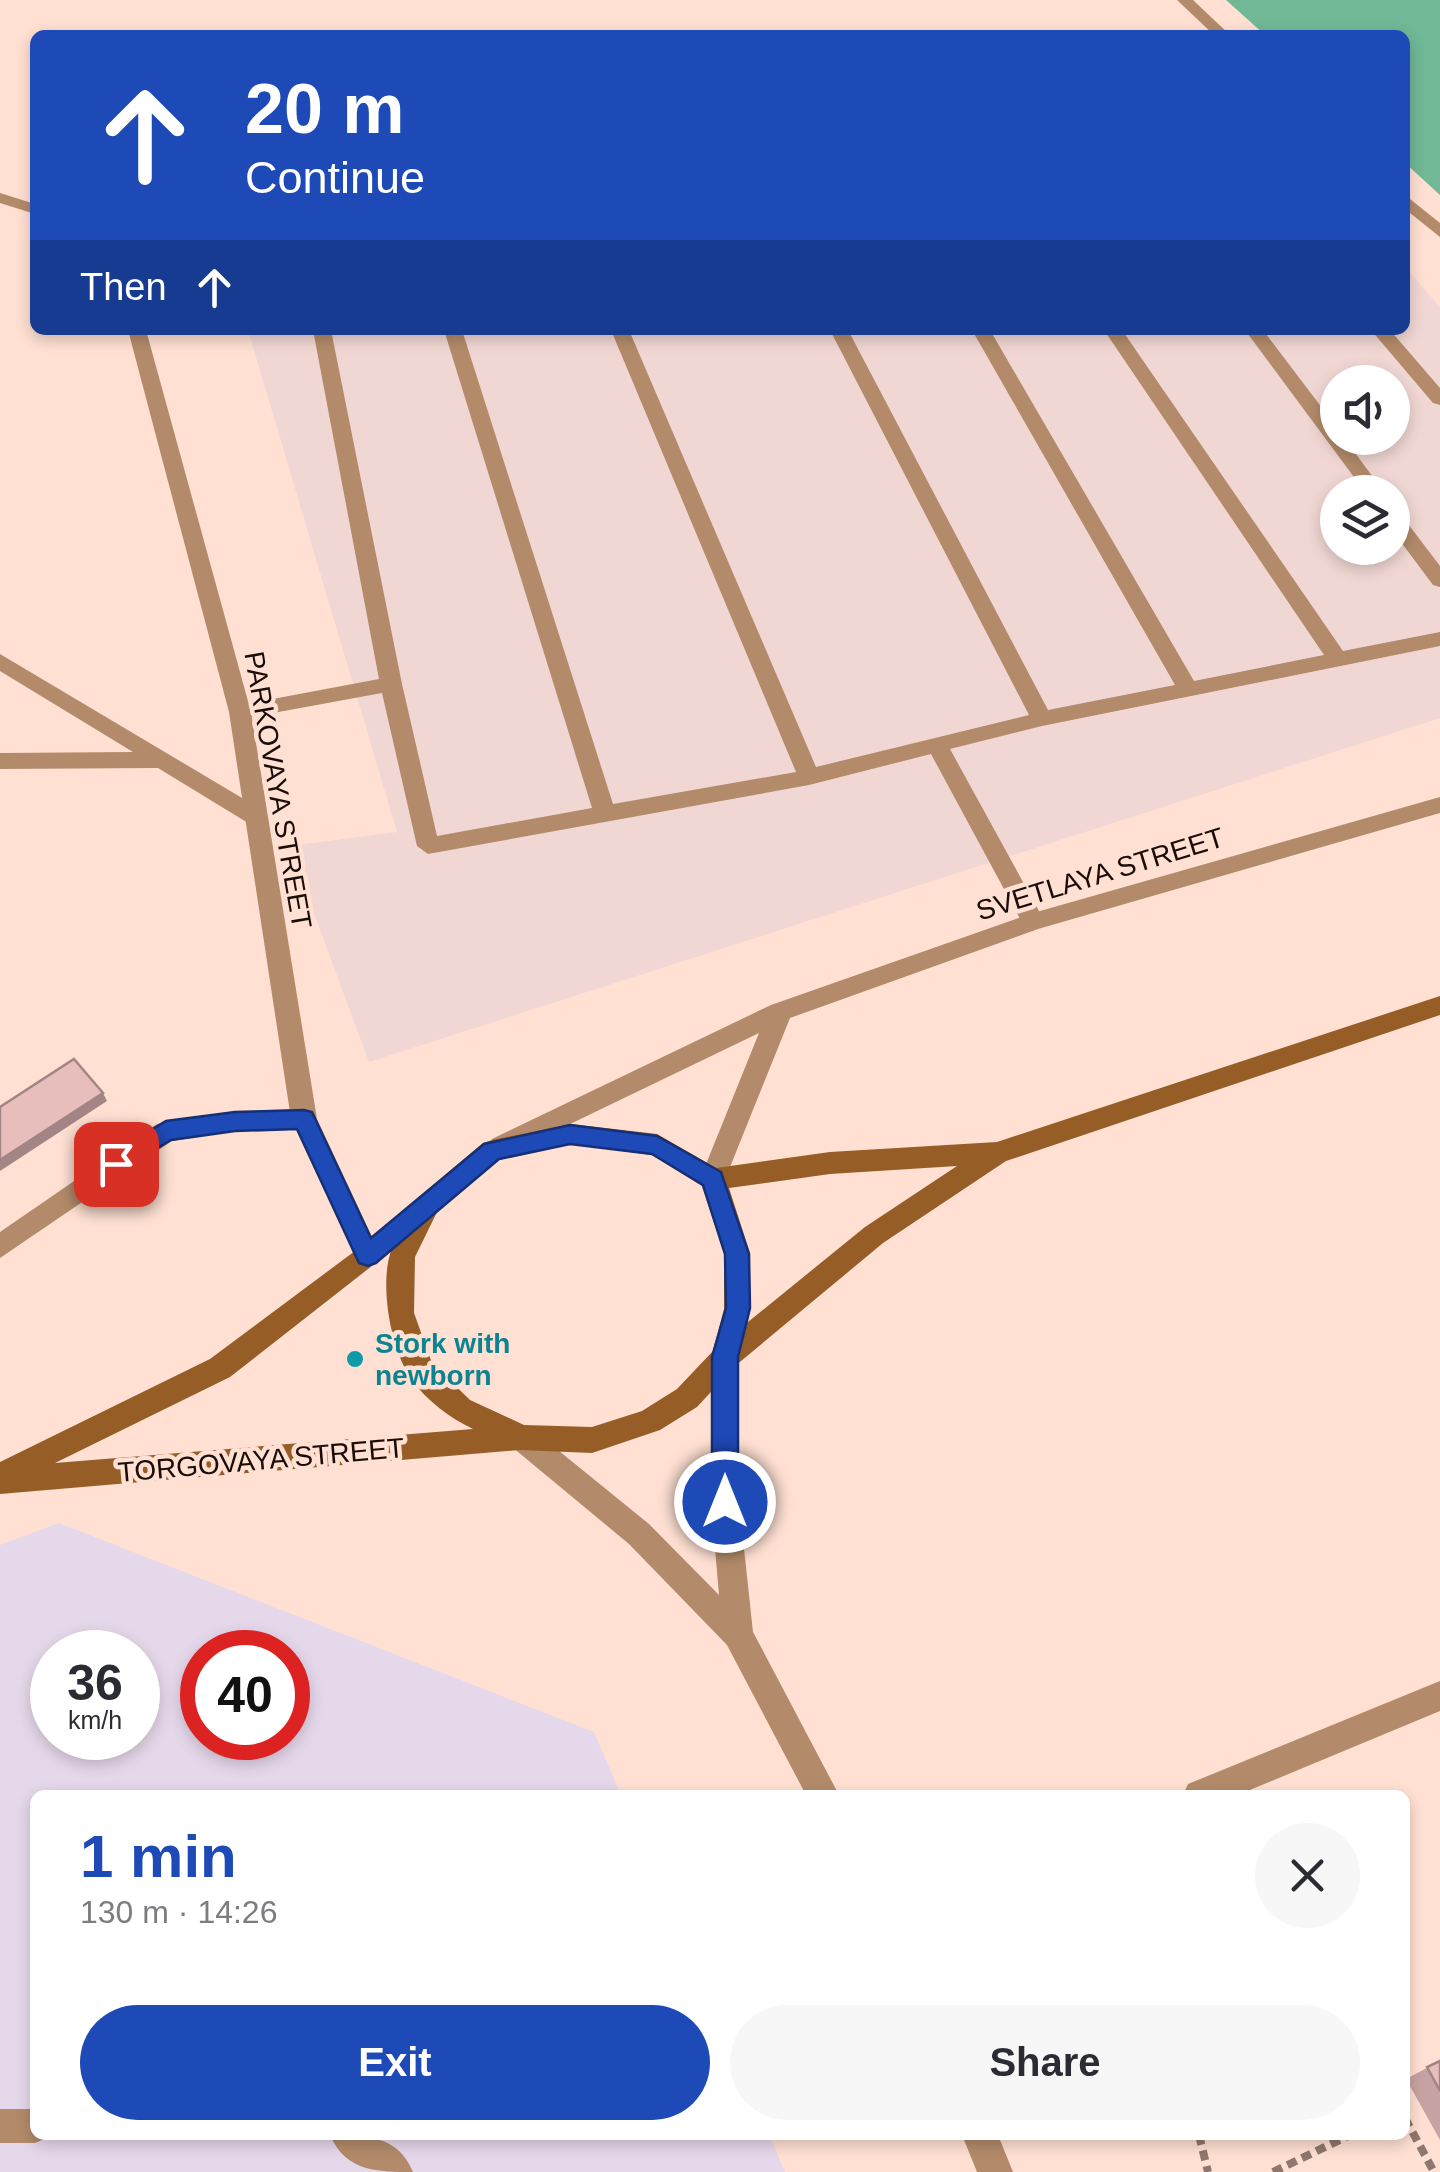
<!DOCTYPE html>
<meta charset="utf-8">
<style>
:root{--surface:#fff;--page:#f7f7f7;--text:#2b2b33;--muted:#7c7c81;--accent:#1e4ab7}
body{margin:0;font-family:Arial,sans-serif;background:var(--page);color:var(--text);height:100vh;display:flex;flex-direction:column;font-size:38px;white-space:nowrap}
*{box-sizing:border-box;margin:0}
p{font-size:32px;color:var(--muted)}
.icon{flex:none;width:55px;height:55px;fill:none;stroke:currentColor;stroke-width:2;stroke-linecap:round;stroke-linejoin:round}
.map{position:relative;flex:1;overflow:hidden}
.details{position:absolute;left:30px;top:1790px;width:1380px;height:350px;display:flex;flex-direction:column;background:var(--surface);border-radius:15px;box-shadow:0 5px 15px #0003}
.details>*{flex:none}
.hud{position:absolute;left:30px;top:30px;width:1380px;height:305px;border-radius:15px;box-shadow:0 5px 15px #0003;background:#1e4ab7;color:#fff;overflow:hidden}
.fabs{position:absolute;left:1320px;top:365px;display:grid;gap:20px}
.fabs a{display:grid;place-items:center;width:90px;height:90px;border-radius:50%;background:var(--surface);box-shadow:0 5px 15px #0003;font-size:50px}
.speed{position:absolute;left:30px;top:1630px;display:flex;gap:20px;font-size:50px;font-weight:700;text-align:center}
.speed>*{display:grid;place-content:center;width:130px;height:130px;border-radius:50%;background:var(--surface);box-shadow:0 5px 15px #0003;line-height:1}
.speed small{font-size:25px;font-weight:400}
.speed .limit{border:15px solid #d22;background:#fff;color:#111}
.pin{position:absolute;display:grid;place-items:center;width:85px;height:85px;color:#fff;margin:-42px;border-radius:20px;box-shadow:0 5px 15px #0006}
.me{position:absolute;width:110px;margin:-55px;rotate:0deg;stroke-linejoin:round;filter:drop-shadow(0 0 8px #0008)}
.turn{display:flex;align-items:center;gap:35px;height:210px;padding:0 50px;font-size:45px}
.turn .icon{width:130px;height:130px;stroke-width:2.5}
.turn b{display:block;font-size:70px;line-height:85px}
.then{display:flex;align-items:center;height:95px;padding:0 50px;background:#0003;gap:20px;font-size:38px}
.round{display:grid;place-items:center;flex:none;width:105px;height:105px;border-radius:52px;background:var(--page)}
.summary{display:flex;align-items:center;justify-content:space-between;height:170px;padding:0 50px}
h1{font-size:60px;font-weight:700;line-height:75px;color:var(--accent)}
.button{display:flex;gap:20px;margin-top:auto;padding:20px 50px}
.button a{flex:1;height:115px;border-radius:60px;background:var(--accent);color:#fff;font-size:40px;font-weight:700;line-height:115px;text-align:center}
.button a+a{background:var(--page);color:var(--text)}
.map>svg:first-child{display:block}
</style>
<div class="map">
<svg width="1440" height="2172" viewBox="0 0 1440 2172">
<rect width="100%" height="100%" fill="#ffe0d3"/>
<path fill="#f1d7d4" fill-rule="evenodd" d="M1405,267L1440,307V718L369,1062L289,846L397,832L248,330H1405ZM1338,382H1392V438H1338ZM1338,492H1392V548H1338Z"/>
<path fill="#e6d8eb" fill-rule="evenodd" d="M59,1523L594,1732L621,1795H35V2135H769L785,2172H0V1545ZM52,1652H138V1738H52ZM202,1652H288V1738H202Z"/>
<path fill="#71b896" d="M1226,0H1440V195L1405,163V35H1265Z"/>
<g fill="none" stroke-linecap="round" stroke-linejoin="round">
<path stroke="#8e776e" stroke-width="8" stroke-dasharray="10 6" stroke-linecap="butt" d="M1405,2118L1434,2172
M1199,2135L1208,2172
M1273,2172L1350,2135"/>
<path fill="#b38b6a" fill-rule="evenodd" d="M313,330H331L402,684L437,836L592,808L444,330H462L613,804L796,772L611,330H629L816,767L1029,715L830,330H848L1048,710L1175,685L972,330H990L1194,681L1324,655L1104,330H1122L1343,651L1440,632V646L1042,726L950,749L1045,922L1033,931L1025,928L931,754L809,785L428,854L417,846L382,693L240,719L229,712L240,705L379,679Z
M1245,330H1263L1338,429V438H1344L1384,492H1365Z
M1371,330H1390L1440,388V405L1433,403Z
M1392,510L1399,512L1440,566V587L1433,585L1392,530Z
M0,654L264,811L267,817L264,823H248L158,768L0,769V753L133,752L0,671Z
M304,1109L313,1112L317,1119L313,1126L304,1129L235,1131L172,1141L0,1258V1232L157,1124L235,1111Z
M1440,1681V1711L1238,1795H1183L1188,1784Z
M0,2109H35V2135H49L47,2138L35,2143H0Z
M330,2135C365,2135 398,2135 413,2172C378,2172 346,2172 330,2135Z"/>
<path fill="#b38b6a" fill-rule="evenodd" d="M0,193L35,204V214L0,203Z
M128,330H146L251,712L317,1119L381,1256L377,1264L368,1267L359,1264L291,1119L229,712Z"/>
<path fill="#b38b6a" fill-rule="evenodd" d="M1177,0H1193L1230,35H1214Z
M1405,195L1440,223V237L1405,209Z
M1440,797V813L1038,929L790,1018L722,1187L713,1190L704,1187L700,1179L759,1033L510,1153L501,1157L492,1153L488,1146L492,1139L771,1005L1033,913Z
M725,1345L735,1348L739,1357V1502L753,1632L839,1795H806L727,1645L629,1544L512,1447L508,1438L512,1429L522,1425L532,1429L649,1524L719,1595L711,1502V1357L715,1348Z
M962,2135H998L1013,2172H977Z"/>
<path fill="#965d27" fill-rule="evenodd" d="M1440,996V1015L1006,1161L883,1243L735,1366L697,1407L660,1430L592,1453L520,1450L0,1494V1462L210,1359L359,1248L483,1143L492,1140L571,1124L657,1134L716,1168L830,1152L997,1142ZM571,1144L652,1155L702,1186L724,1253V1309L713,1351L677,1389L642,1411L592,1427L524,1425L470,1400L432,1363L414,1313L415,1257L439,1208L499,1160ZM957,1166L865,1227L748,1322L750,1253L729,1188L830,1174ZM391,1251C379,1285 391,1351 412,1380C427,1401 450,1418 473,1429L55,1463L230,1377Z"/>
</g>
<path fill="#c8a3a3" d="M1440,2061V2140L1406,2079Z"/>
<path fill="#a28584" d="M103,1093L107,1101L0,1171V1160Z"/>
<path fill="#e8bebd" stroke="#a28584" stroke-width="2.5" d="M74,1059L103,1093L0,1160V1107Z
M1440,2061V2091L1427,2067Z"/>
<path fill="#1e4ab7" stroke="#143077" stroke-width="2.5" d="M304,1110L312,1112L371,1238L484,1144L570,1125L657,1136L721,1172L749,1254L750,1308L738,1357V1502L734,1511L725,1515L715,1511L712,1502V1357L726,1308L725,1254L703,1185L652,1154L570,1144L499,1159L376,1263L368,1266L359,1263L297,1129L235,1131L171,1140L116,1173L107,1170L104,1164L107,1157L166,1121L235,1112Z"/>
<circle fill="#0f9aa8" stroke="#ffe0d3" stroke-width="4" cx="355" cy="1359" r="10"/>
<g text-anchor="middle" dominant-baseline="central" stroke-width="9" stroke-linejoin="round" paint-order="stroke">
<g font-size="28" fill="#1a0d08" stroke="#ffe0d3">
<text transform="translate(278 790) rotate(80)">PARKOVAYA STREET</text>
<text transform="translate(1100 874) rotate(-17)">SVETLAYA STREET</text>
<text transform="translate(261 1460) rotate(-5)">TORGOVAYA STREET</text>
</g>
<g font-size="28" font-weight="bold" fill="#0d838f" stroke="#ffe0d3" text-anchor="start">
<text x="375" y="1343">Stork with<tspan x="375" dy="32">newborn</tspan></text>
</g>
</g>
</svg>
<div class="fabs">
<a><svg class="icon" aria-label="sound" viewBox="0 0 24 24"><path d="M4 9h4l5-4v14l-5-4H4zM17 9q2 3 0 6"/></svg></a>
<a><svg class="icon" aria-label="layers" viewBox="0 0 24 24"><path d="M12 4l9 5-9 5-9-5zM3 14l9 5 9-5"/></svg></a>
</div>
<div class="speed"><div>36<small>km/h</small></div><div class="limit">40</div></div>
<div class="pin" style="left:116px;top:1164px;background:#d93025"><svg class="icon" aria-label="arrive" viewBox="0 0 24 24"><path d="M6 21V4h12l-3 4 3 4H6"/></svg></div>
<svg class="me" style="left:725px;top:1502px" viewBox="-20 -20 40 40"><circle r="17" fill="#1e4ab7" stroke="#fff" stroke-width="3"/><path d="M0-11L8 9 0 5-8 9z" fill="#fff"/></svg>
<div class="hud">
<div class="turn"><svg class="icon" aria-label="ahead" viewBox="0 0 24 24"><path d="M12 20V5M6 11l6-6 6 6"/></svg><div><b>20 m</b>Continue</div></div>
<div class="then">Then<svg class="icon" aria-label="ahead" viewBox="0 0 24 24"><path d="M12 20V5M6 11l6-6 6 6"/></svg></div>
</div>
<section class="details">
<div class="summary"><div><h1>1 min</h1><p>130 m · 14:26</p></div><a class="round"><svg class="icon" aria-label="close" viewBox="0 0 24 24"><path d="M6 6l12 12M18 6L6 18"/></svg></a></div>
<div class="button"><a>Exit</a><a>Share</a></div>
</section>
</div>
